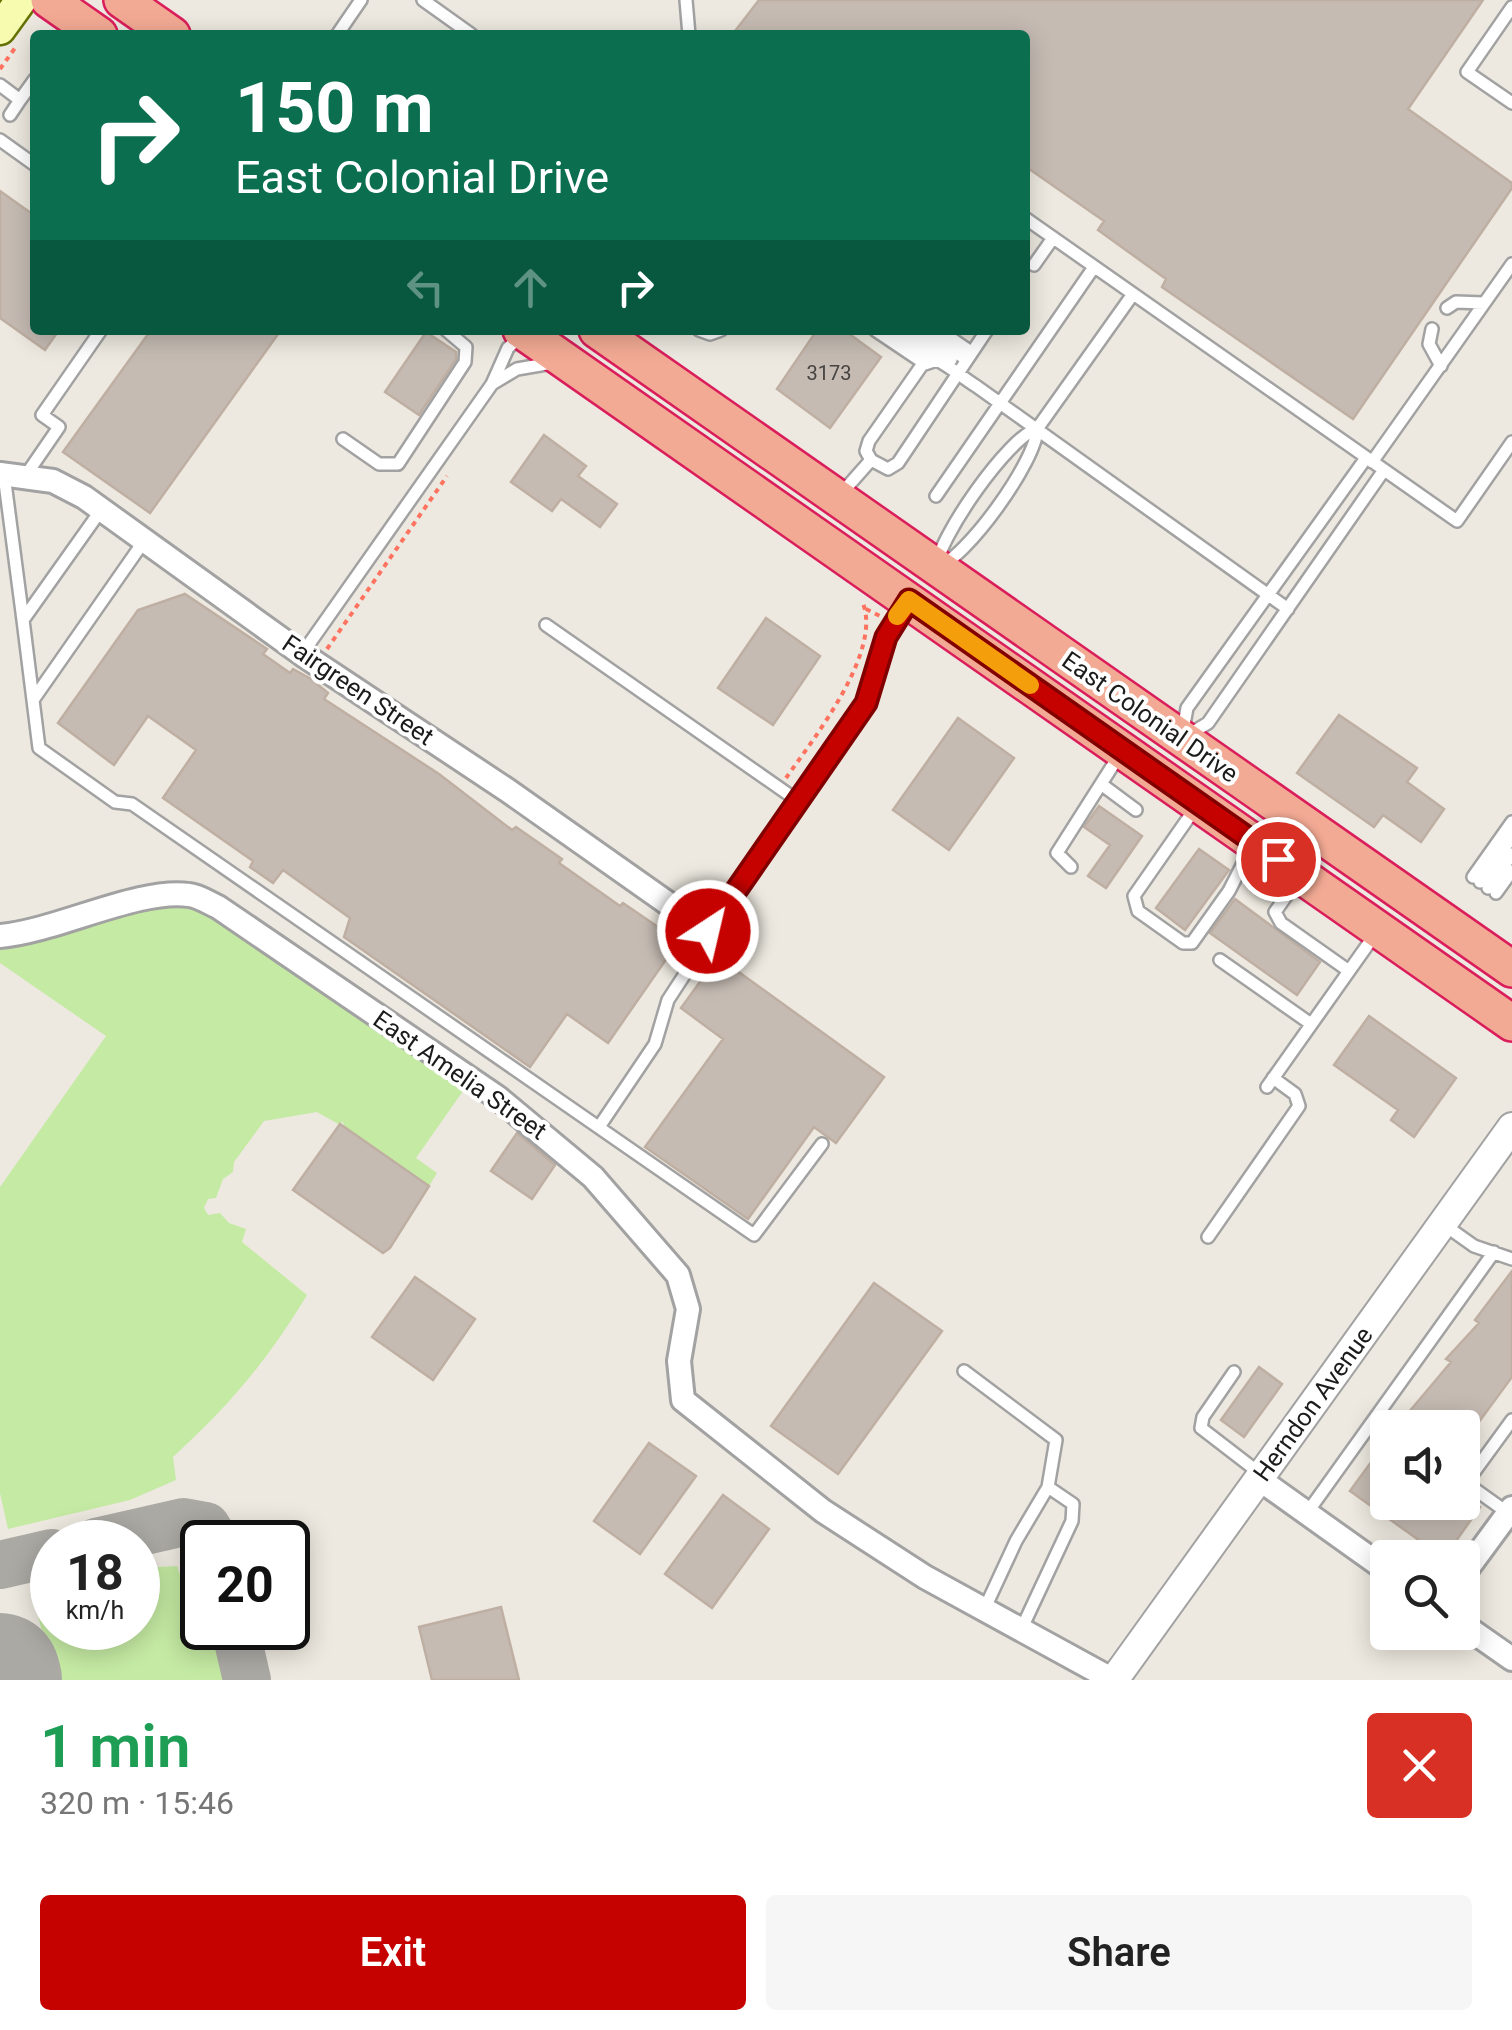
<!DOCTYPE html>
<meta charset="utf-8">
<style>
:root{--surface:#fff;--page:#f6f6f6;--text:#222;--muted:#767676;--accent:#c60200}
body{margin:0;font-family:Roboto,sans-serif;background:var(--page);color:var(--text);height:100vh;display:flex;flex-direction:column;font-size:38px;white-space:nowrap}
*{box-sizing:border-box;margin:0}
p{font-size:32px;color:var(--muted)}
.icon{flex:none;width:55px;height:55px;fill:none;stroke:currentColor;stroke-width:2;stroke-linecap:round;stroke-linejoin:round}
.map{position:relative;height:1680px;overflow:hidden}
.panel{display:flex;flex-direction:column;background:var(--surface);flex:1}
.panel>*{flex:none}
.top-card{position:absolute;left:30px;top:30px;width:1000px;height:305px;border-radius:10px;box-shadow:0 5px 25px #0003;background:#0b6e4f;color:#fff;overflow:hidden}
.tools{position:absolute;left:1370px;top:1410px;display:grid;gap:20px}
.tools a{display:grid;place-items:center;width:110px;height:110px;border-radius:10px;background:var(--surface);box-shadow:0 5px 25px #0003;font-size:50px}
.speed{position:absolute;left:30px;top:1520px;display:flex;gap:20px;font-size:50px;font-weight:700;text-align:center}
.speed>*{display:grid;place-content:center;width:130px;height:130px;border-radius:50%;background:var(--surface);box-shadow:0 5px 25px #0003;line-height:1}
.speed small{font-size:25px;font-weight:400}
.speed .limit{border:5px solid #111;border-radius:15px;background:#fff;color:#111}
.pin{position:absolute;display:grid;place-items:center;width:85px;height:85px;color:#fff;margin:-42px;border:5px solid #fff;border-radius:50%;box-shadow:0 2px 10px #0007}
.me{position:absolute;width:110px;margin:-55px;rotate:35deg;stroke-linejoin:round;filter:drop-shadow(0 0 8px #0008)}
.turn{display:flex;align-items:center;gap:35px;height:210px;padding:0 40px;font-size:45px}
.turn .icon{width:130px;height:130px;stroke-width:2.5}
.turn b{display:block;font-size:70px;line-height:85px}
.lanes{display:flex;align-items:center;height:95px;padding:0 40px;background:#0003;justify-content:center;gap:50px;direction:ltr}
.lanes .off{opacity:.35}
.round{display:grid;place-items:center;flex:none;width:105px;height:105px;border-radius:10px;background:var(--page)}
.summary{display:flex;align-items:center;justify-content:space-between;height:170px;padding:0 40px}
h1{font-size:60px;font-weight:600;line-height:75px;color:#1e9e55}
.button{display:flex;gap:20px;margin-top:auto;padding:20px 40px}
.button a{flex:1;height:115px;border-radius:10px;background:var(--accent);color:#fff;font-size:40px;font-weight:600;line-height:115px;text-align:center}
.button a+a{background:var(--page);color:var(--text)}
.map>svg:first-child{display:block}
</style>
<div class="map">
<svg width="1512" height="1680" viewBox="0 0 1512 1680">
<rect width="100%" height="100%" fill="#ede9e0"/>
<path fill="#c5eaa3" d="M199,902L474,1094L463,1091L416,1158L437,1173L429,1186L344,1127L343,1121L340,1125L317,1112L264,1121L234,1162L233,1172L223,1179L216,1198L208,1199L204,1208L208,1215L220,1213L229,1223L246,1229L242,1242L307,1295C267,1361 230,1405 173,1457L176,1480L130,1500L8,1529L0,1493V1187L106,1036L0,963V945L36,942L155,904Z
M177,1566L206,1650L222,1646L230,1680H53L34,1598L52,1590V1628H138V1568Z"/>
<g fill="none" stroke-linecap="round" stroke-linejoin="round">
<path stroke="#aba9a4" stroke-width="48" d="M96,1542L184,1522L206,1526L216,1542
M0,1565L52,1553
M235,1628L247,1680
M0,1679V1680"/>
<path stroke="#aba9a4" stroke-width="120" d="M0,1673L2,1680"/>
</g>
<path fill="#c5bbb3" stroke="#bfafa2" stroke-width="2.5" d="M759,0H1483L1408,109L1512,183V188L1353,419L1162,287L1166,279L1098,230L1104,221L1025,166V35H732Z
M0,191L35,216V330H59L45,350L0,318Z
M151,330H281L150,513L63,452Z
M817,330H844L881,357L830,428L777,389Z
M426,332L456,352V359L419,415L385,392Z
M544,435L586,466L578,476L617,504L600,527L561,499L552,511L511,482Z
M185,594L267,649L263,654L290,673L293,669L311,679L328,693L324,699L439,774L512,830L516,827L562,859L559,863L620,906L623,903L661,929L658,933L676,945L608,1043L567,1014L530,1067L344,937L350,918L283,870L273,883L250,867L253,861L163,798L196,750L148,716L114,765L58,723L138,610Z
M766,618L820,656L773,725L718,688Z
M1339,715L1417,768L1407,782L1444,809L1421,842L1383,815L1374,827L1297,773Z
M958,718L1014,758L949,850L893,810Z
M1099,806L1142,836L1106,888L1088,876L1110,845L1084,827Z
M1199,849L1229,870L1185,930L1156,908Z
M1235,899L1320,962L1297,995L1210,933Z
M718,957L884,1077L836,1143L814,1127L748,1219L645,1147L723,1039L681,1008Z
M1369,1016L1456,1078L1414,1137L1391,1120L1398,1110L1334,1065Z
M340,1124L429,1186L390,1248L383,1253L293,1190Z
M517,1133L555,1165L532,1199L491,1171Z
M1512,1271V1377L1462,1445V1428H1404L1413,1415L1409,1412L1451,1362L1446,1359L1479,1323L1475,1320Z
M415,1277L475,1319L433,1380L372,1337Z
M874,1283L942,1331L838,1474L771,1426Z
M1259,1367L1282,1384L1244,1437L1221,1420Z
M1388,1439V1502H1462V1495L1480,1507L1444,1558L1350,1491Z
M649,1443L696,1476L640,1554L594,1521Z
M723,1495L769,1529L712,1608L665,1574Z
M501,1607L519,1680H432L419,1627Z"/>
<g fill="none" stroke-linecap="round" stroke-linejoin="round">
<defs>
<path id="service" d="M423,0L472,35
M686,0L689,35
M1512,7L1467,72L1512,103
M337,35L361,0
M0,85L20,100L35,79
M10,115L20,100
M0,140L35,165
M1025,218L1457,521L1512,442
M1034,265L1053,238
M1447,308L1456,302L1484,303
M1432,329L1429,344L1441,366
M699,330L710,334L721,330
M875,330L924,363
M891,330L933,359
M907,330L951,360
M924,330L967,360
M939,330L971,352
M987,330L898,463L888,469L871,460L866,451L869,441L922,365L937,360C951,367 963,378 976,386L1288,609
M492,384L517,369L552,363
M1037,429C1009,436 938,538 936,568C966,559 1037,460 1037,429L1133,294
M343,439L379,464H398L465,362L466,347L446,330
M1372,462L1512,264
M4,475L23,620
M26,475L59,427L42,415L101,330
M840,495L871,460
M936,496L1094,267
M101,510L23,620L39,748L115,802L132,804L754,1235L822,1144
M546,625L798,801
M302,654L492,384L508,348L520,337
M33,700L144,541
M1183,730L1187,708L1366,458
M1190,734L1208,723L1384,470
M1101,784L1136,810
M1196,807L1134,896L1138,911L1183,943H1192L1229,891L1251,848
M1071,867L1057,853L1120,754
M1473,877L1512,822
M1298,879L1275,912L1281,923L1349,971
M1480,882L1512,837
M1488,888L1512,854
M1496,893L1512,871
M707,931L865,703L886,637L906,604
M1220,960L1311,1024
M1267,1087L1376,933
M599,1127L655,1044L668,1000L711,934
M1443,1224L1474,1246L1512,1259
M1208,1237L1299,1106L1295,1094L1273,1078
M964,1371L1056,1440L1048,1487L1016,1541L984,1610
M1234,1372L1203,1417L1201,1428L1262,1475
M1307,1513L1494,1252
M1508,1513L1466,1483L1512,1420
M1021,1630L1072,1521L1073,1504L1048,1487"/>
<path id="minor" d="M0,474L53,481L84,497L302,654L507,790L707,931
M0,936C57,931 138,888 189,895C199,896 209,903 218,907L497,1097L593,1177L678,1275L688,1309L679,1361L683,1400L823,1511L925,1577L1113,1680
M1259,1479L1388,1571
M1462,1576L1512,1508
M1462,1624L1512,1659"/>
<path id="tertiary" d="M1114,1680L1512,1127"/>
<path id="secondary" d="M0,29L21,0"/>
<path id="trunk" d="M49,0L99,35
M122,0L172,35
M521,330L1512,1023
M597,330L1512,969"/>
</defs>
<use href="#service" stroke="#a2a2a2" stroke-width="16"/>
<use href="#minor" stroke="#a2a2a2" stroke-width="28"/>
<use href="#tertiary" stroke="#a2a2a2" stroke-width="32"/>
<use href="#secondary" stroke="#657202" stroke-width="35"/>
<use href="#trunk" stroke="#da1e5c" stroke-width="40"/>
<path stroke="#fe7260" stroke-width="4" stroke-dasharray="5 5" stroke-linecap="butt" d="M0,69L15,48
M866,609L884,618
M327,649L447,476
M786,778C814,738 884,650 862,601"/>
<use href="#service" stroke="#fff" stroke-width="11"/>
<use href="#minor" stroke="#fff" stroke-width="22"/>
<use href="#tertiary" stroke="#fff" stroke-width="28"/>
<use href="#secondary" stroke="#f6fbb0" stroke-width="30"/>
<use href="#trunk" stroke="#f3aa94" stroke-width="35"/>
</g>
<g fill="none" stroke-linecap="round" stroke-linejoin="round">
<defs>
<path id="route" d="M708,931L866,703L886,637L909,600L1278,859"/>
</defs>
<use href="#route" stroke="#810100" stroke-width="25"/>
<use href="#route" stroke="#c60200" stroke-width="18"/>
<path stroke="#f59e0b" stroke-width="18" d="M897,616L909,600L1030,685"/>
</g>
<g text-anchor="middle" dominant-baseline="central" stroke-width="8" stroke-linejoin="round" paint-order="stroke">
<g font-size="20" fill="#464341">
<text x="829" y="373">3173</text>
</g>
<g font-size="25" fill="#1b1b1b" stroke="#fff">
<text transform="translate(358 690) rotate(34)">Fairgreen Street</text>
<text transform="translate(1150 717) rotate(35)">East Colonial Drive</text>
<text transform="translate(460 1075) rotate(35)">East Amelia Street</text>
<text transform="translate(1313 1404) rotate(-54)">Herndon Avenue</text>
</g>
</g>
</svg>
<div class="tools">
<a><svg class="icon" aria-label="sound" viewBox="0 0 24 24"><path d="M4 9h4l5-4v14l-5-4H4zM17 9q2 3 0 6"/></svg></a>
<a><svg class="icon" aria-label="search" viewBox="0 0 24 24"><circle cx="10" cy="10" r="6"/><path d="M15 15l6 6"/></svg></a>
</div>
<div class="speed"><div>18<small>km/h</small></div><div class="limit">20</div></div>
<div class="pin" style="left:1278px;top:859px;background:#d93025"><svg class="icon" aria-label="arrive" viewBox="0 0 24 24"><path d="M6 21V4h12l-3 4 3 4H6"/></svg></div>
<svg class="me" style="left:708px;top:931px" viewBox="-20 -20 40 40"><circle r="17" fill="#c60200" stroke="#fff" stroke-width="3"/><path d="M0-11L8 9 0 5-8 9z" fill="#fff"/></svg>
<div class="top-card">
<div class="turn"><svg class="icon" aria-label="right" viewBox="0 0 24 24"><path d="M7 20v-9h11M14 6l5 5-5 5"/></svg><div><b>150 m</b>East Colonial Drive</div></div>
<div class="lanes"><svg class="icon off" aria-label="left" viewBox="0 0 24 24"><path d="M17 20v-9H6M10 6l-5 5 5 5"/></svg><svg class="icon off" aria-label="ahead" viewBox="0 0 24 24"><path d="M12 20V5M6 11l6-6 6 6"/></svg><svg class="icon" aria-label="right" viewBox="0 0 24 24"><path d="M7 20v-9h11M14 6l5 5-5 5"/></svg></div>
</div>
</div>
<section class="panel">
<div class="summary"><div><h1>1 min</h1><p>320 m · 15:46</p></div><a class="round" style="background:#d93025;color:#fff"><svg class="icon" aria-label="close" viewBox="0 0 24 24"><path d="M6 6l12 12M18 6L6 18"/></svg></a></div>
<div class="button"><a>Exit</a><a>Share</a></div>
</section>
